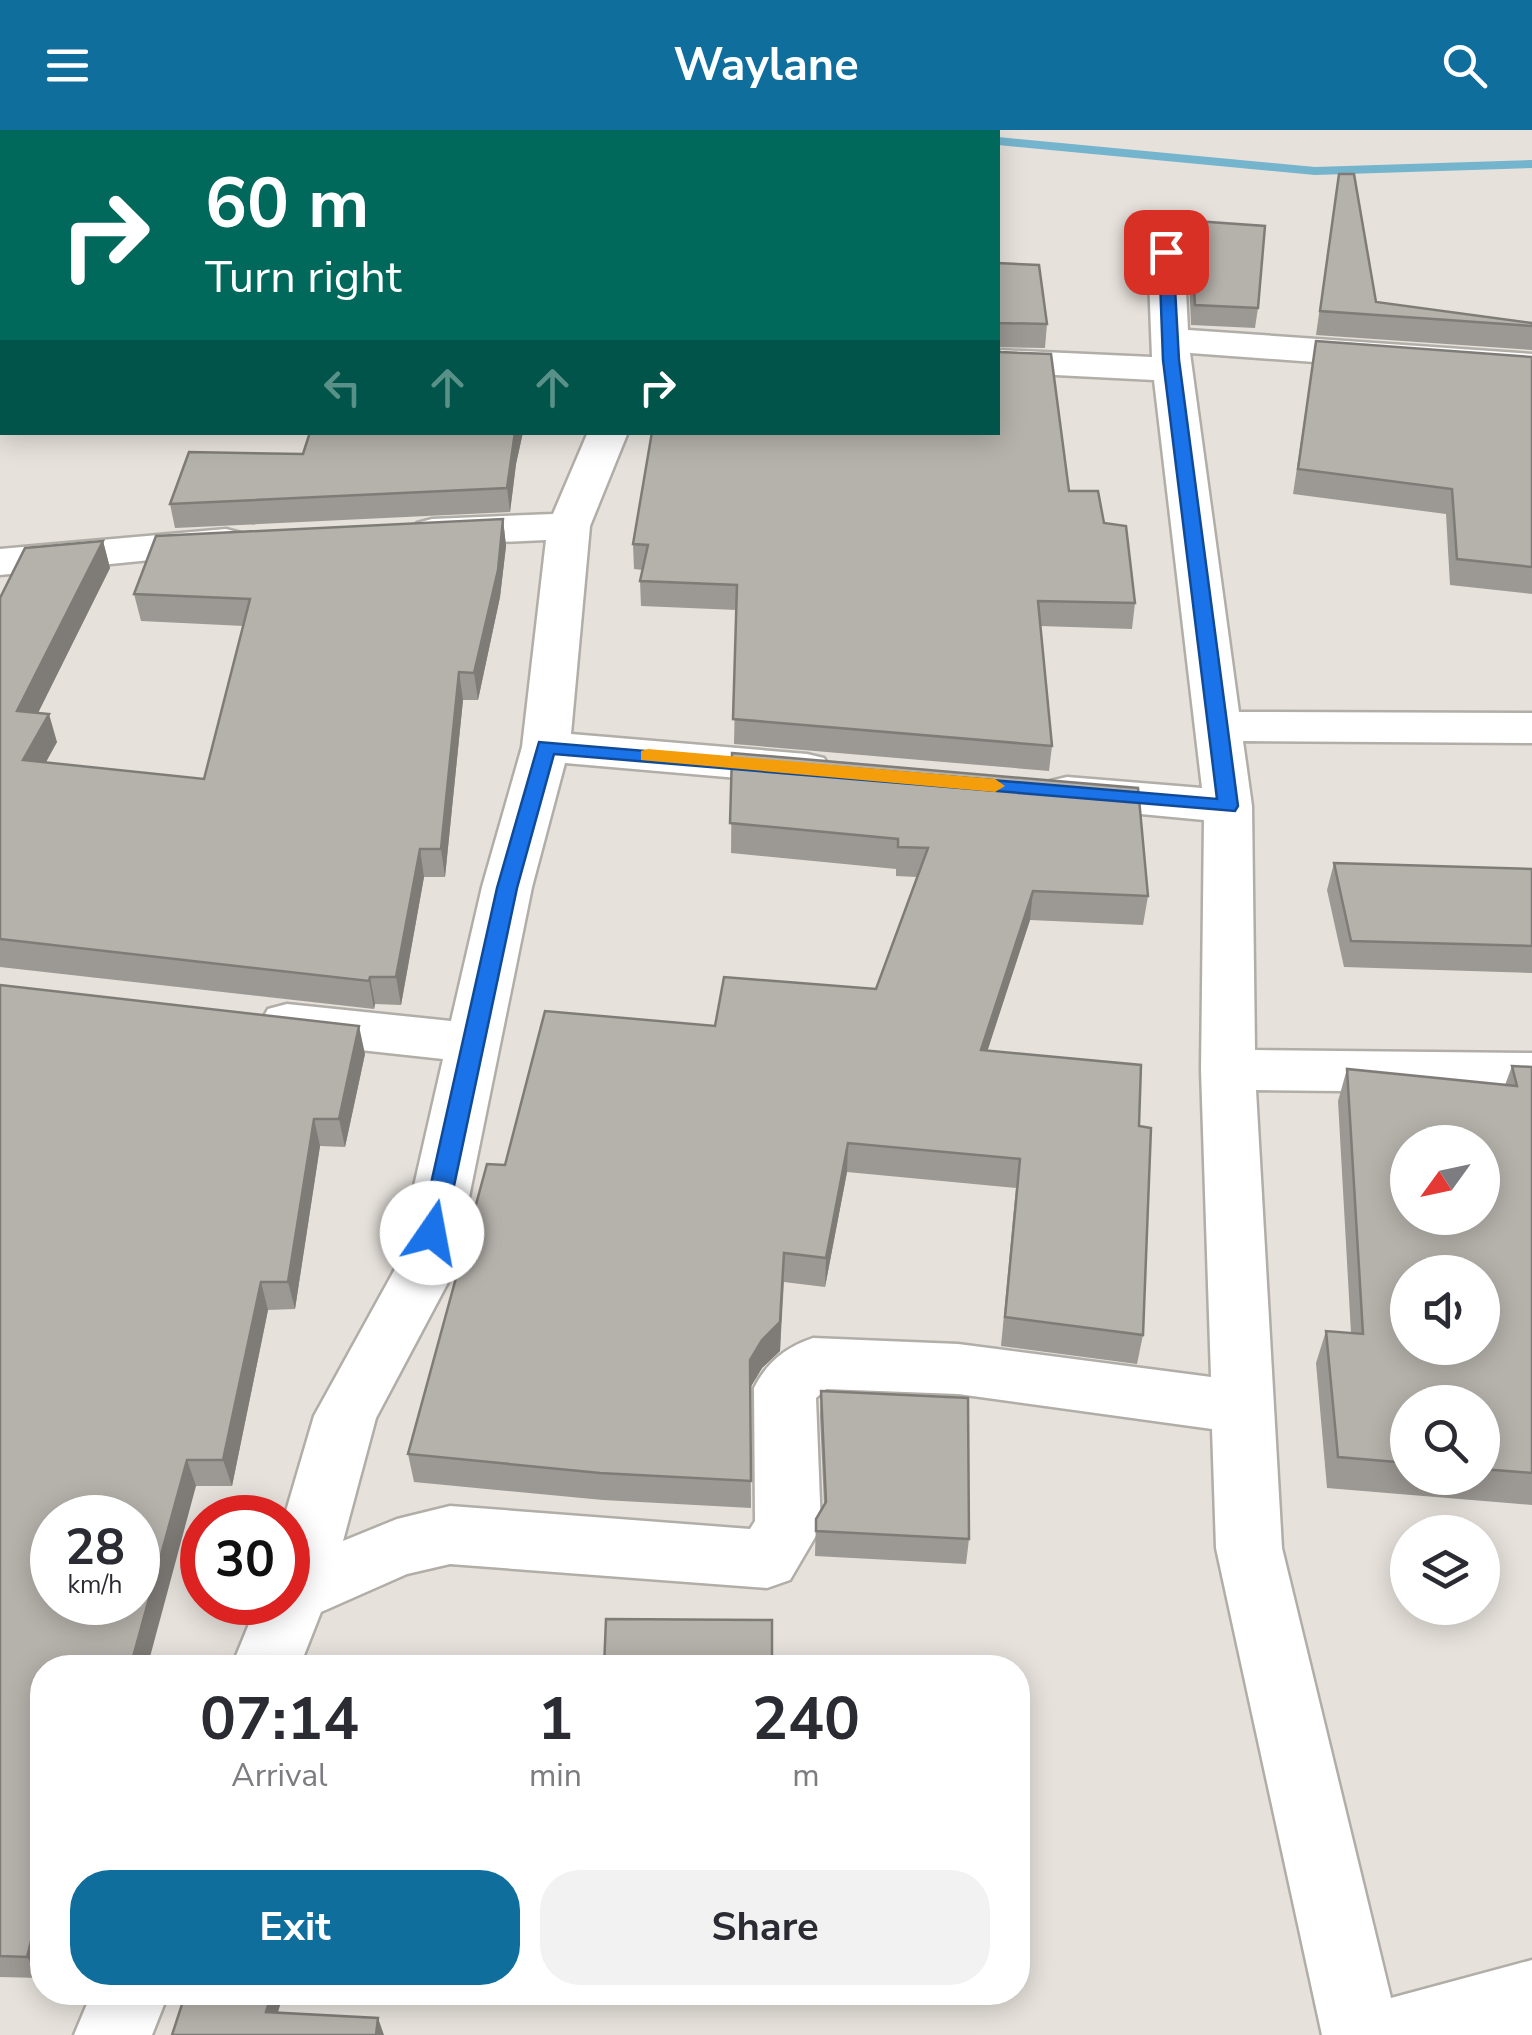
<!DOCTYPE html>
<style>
:root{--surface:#fff;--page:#f2f2f3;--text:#2b2b33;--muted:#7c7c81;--accent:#106e9d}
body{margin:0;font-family:"Nunito Sans",sans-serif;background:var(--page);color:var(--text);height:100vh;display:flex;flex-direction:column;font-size:38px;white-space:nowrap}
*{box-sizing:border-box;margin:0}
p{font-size:32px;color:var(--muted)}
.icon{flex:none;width:55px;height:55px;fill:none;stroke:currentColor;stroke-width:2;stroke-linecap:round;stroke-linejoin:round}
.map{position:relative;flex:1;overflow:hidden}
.panel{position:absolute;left:30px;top:1525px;width:1000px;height:350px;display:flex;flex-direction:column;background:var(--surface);border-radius:40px;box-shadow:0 5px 25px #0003}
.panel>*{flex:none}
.banner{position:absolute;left:0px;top:0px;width:1000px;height:305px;box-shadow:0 5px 25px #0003;background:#00695c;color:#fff;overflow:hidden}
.needle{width:65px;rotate:237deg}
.buttons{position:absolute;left:1390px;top:995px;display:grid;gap:20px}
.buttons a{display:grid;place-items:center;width:110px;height:110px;border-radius:50%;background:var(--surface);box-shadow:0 5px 25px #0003;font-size:50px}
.speed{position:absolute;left:30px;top:1365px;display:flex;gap:20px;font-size:50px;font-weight:700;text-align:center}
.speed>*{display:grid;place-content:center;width:130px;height:130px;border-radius:50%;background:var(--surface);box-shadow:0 5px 25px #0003;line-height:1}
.speed small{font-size:25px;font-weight:400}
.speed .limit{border:15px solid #d22;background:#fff;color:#111}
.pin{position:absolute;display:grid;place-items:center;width:85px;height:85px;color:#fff;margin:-42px;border-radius:20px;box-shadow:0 5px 15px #0006}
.me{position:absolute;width:110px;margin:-55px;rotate:12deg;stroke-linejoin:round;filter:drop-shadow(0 0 8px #0008)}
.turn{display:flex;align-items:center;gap:35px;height:210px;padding:0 40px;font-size:45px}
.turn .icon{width:130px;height:130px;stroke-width:2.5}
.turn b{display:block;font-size:70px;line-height:85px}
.lanes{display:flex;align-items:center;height:95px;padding:0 40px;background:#0003;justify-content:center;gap:50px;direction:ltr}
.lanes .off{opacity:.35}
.eta{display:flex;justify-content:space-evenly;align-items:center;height:170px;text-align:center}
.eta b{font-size:60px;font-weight:700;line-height:70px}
.action{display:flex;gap:20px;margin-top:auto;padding:20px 40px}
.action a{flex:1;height:115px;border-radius:40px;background:var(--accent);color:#fff;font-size:40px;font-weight:700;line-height:115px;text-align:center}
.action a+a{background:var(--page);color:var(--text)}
header{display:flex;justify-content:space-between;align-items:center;height:130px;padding:0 40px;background:var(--accent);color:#fff;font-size:45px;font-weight:700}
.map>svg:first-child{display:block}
</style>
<header><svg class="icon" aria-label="menu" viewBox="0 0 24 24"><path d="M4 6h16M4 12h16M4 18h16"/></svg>Waylane<svg class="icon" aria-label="search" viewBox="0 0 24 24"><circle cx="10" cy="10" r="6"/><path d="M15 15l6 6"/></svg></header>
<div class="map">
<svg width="1532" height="1905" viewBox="0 0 1532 1905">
<rect width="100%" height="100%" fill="#e6e1db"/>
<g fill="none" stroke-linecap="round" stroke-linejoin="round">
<path fill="#74b4cd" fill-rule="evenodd" d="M876,0H914L916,2H878Z
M998,7L1315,37L1532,30V38L1315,45L998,15Z"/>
<defs>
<path id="minor" d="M1166,111L1179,114L1184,122L1188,200L1532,224V248L1190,223L1239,582L1532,583V613L1243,611L1252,676L1255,920L1532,923V963L1256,960L1282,1418L1391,1868L1532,1830V1905H1322L1216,1418L1212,1299L958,1264L826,1259L816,1268L821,1397L790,1450L767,1458L450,1434L407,1444L321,1482L299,1538H231L258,1472H288V1388H284L314,1286L395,1139L443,929L287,912L268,907L260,893L268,879L287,874L451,891L482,757L522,617L546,410L432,415L417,411L411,402L417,393L432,389L553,384L588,302H628L590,396L571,604L807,624L824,628L831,639L824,650L807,654L565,633L532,757L454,1141L376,1288L343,1411L397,1389L450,1376L750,1399L755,1391L754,1258C767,1232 786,1217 813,1208L958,1214L1211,1247L1201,940L1204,690L1067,677L1050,673L1043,662L1050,651L1067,647L1202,658L1154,250L998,242V220L1152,227L1148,122L1153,114Z
M0,112H2V134H0Z
M2,241V265L0,266V242Z
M226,399L241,403L247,412L241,421L0,445V419Z
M92,1862H169L152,1905H74Z"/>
</defs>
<use href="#minor" stroke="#b1ada7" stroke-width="5"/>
<use href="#minor" fill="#fff" fill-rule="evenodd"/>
</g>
<path fill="#9c9893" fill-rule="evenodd" d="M1339,44L1376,172L1532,193V220L1316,205Z
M1181,90L1258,178L1255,198L1191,195L1188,122L1178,110Z
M998,133L1047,194L1045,218L998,217Z
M1316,211L1532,227V464L1450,455L1446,384L1293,364Z
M310,302H523L516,334L510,382L175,398L170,374L303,324Z
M1069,361L1104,393L1135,473L1132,499L1040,496L1052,616L1049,641L734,614L737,480L641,476L640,451L643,440L634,439L633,414Z
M503,389L506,416L500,467L478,570H463L445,747H424L401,875L375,874L374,879L0,837V468L103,411L110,438L38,583L57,612L45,632L204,649L244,496L141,491L134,464Z
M732,623L1148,766L1143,795L1030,790L987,921L1139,996L1143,1205L1137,1234L1001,1216L1016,1058L847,1042L825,1157L784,1152L780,1221L762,1238L750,1258L751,1378L603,1370L414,1352L408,1324L505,1035L715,896L876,859L917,747L896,746V739L731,723Z
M1334,733L1532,739V843L1344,837L1327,760Z
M0,855L365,924L345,1017L320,1016L295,1179L268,1180L232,1356H196L42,1538L41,1848L0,1847Z
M1512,936L1532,937V1375L1327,1358L1316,1233L1326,1201L1351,1203L1338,971L1347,939L1505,955ZM1408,1272H1482V1348H1408Z
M821,1261L969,1409L966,1434L815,1426L816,1389L824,1375L820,1286Z"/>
<path fill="#7f7c78" d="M48,0H67L65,2H47Z
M2,54V89L0,94V59Z
M515,302H523L516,334L510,382L507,358Z
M503,389L506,416L500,467L478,570L474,543Z
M103,411L110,438L25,609L17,581Z
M459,542L463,570L445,747L441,719Z
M49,584L57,612L32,658L23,630Z
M420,719L424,747L401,875L396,847Z
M1033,761L1030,790L978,950L981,920Z
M370,847L375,874L374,879L369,851Z
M359,896L365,924L345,1017L339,989Z
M314,989L320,1016L295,1179L288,1152Z
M848,1013L847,1042L825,1157L826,1128Z
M784,1123L780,1221L762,1238L750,1258V1230Z
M261,1152L268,1180L232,1356L223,1330Z
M187,1330L196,1356L147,1538H130Z
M42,1768V1841L41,1848L27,1827Z
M272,1862H284L273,1899L266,1882Z
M378,1888L384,1905H376Z"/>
<path fill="#b5b1ab" stroke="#7f7c78" stroke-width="2.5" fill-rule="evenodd" d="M0,0H48L47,2H2V54L0,59Z
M1339,44H1354L1376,172L1532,193V196L1320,181Z
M1181,90L1265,96L1258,178L1195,175L1191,102Z
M998,133L1039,135L1047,194L998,193Z
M1316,211L1532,227V437L1457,429L1452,359L1298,339Z
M998,219L1000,222L1051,224L1069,361H1098L1104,393L1126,396L1135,473L1038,471L1052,616L733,589L737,455L640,451L648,415L633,414L652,302H998Z
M310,302H515L507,358L170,374L189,322L303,324Z
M503,389L498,440L474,543L459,542L441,719H420L396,847H370L369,851L0,809V468L25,418L103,411L17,581L49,584L23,630L204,649L250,469L134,464L156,406Z
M732,623L1138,658L1148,766L1033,761L981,920L1141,935L1139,996L1151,998L1143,1205L1005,1187L1020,1029L848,1013L826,1128L784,1123L780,1192L762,1210L750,1230L751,1351L600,1343L408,1324L487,1034L505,1035L545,881L715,896L724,847L876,859L928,718L898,717V709L730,693Z
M1334,733L1532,739V816L1351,811Z
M0,855L359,896L339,989H314L288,1152H261L223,1330H187L130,1538H42V1768L27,1827L0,1826ZM52,1388H138V1472H52Z
M1512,936L1532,937V1343L1482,1339V1272H1408V1333L1338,1327L1326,1201L1363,1204L1347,939L1517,956ZM1408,1012H1482V1088H1408ZM1408,1142H1482V1218H1408Z
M821,1261L968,1268L969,1409L816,1401V1389L826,1372Z
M606,1489L772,1490V1538H604Z
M186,1862H272L266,1882L378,1888L376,1905H172Z"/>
<path fill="#1a73e8" stroke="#114b97" stroke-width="2.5" d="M1166,118L1173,122L1179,230L1238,676L1235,681L554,624L517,758L444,1103L441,1110H424L420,1103L497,758L539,612L1217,669L1163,230L1159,122Z"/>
<path fill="#f59e0b" d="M648,619L995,649L1005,656L995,662L641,630V621Z"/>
</svg>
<div class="buttons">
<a><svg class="needle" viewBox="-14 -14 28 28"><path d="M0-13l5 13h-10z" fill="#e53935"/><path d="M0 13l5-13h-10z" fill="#7c7c81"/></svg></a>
<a><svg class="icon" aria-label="sound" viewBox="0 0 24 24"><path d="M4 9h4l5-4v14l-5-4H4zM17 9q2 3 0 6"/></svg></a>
<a><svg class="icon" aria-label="search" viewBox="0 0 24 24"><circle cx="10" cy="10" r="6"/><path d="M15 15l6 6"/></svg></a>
<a><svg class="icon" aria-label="layers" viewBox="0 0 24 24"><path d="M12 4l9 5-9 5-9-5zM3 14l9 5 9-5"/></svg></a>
</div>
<div class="speed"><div>28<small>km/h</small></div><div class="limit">30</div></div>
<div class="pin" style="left:1166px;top:122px;background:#d93025"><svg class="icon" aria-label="arrive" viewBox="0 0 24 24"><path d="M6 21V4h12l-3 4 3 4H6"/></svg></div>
<svg class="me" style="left:432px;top:1103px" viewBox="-20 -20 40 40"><circle r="19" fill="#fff"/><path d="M0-13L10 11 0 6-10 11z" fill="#1a73e8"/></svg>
<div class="banner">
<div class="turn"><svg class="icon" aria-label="right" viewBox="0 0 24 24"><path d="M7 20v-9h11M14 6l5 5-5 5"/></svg><div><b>60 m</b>Turn right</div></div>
<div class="lanes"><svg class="icon off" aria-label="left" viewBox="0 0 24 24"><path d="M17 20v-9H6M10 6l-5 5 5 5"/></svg><svg class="icon off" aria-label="ahead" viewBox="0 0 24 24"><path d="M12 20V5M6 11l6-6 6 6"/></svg><svg class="icon off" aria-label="ahead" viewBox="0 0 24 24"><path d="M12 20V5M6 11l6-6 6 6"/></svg><svg class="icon" aria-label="right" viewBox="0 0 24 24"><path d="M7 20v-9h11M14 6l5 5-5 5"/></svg></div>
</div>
<section class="panel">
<div class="eta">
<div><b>07:14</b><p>Arrival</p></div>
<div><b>1</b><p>min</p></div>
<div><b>240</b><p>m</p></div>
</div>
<div class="action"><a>Exit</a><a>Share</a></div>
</section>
</div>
